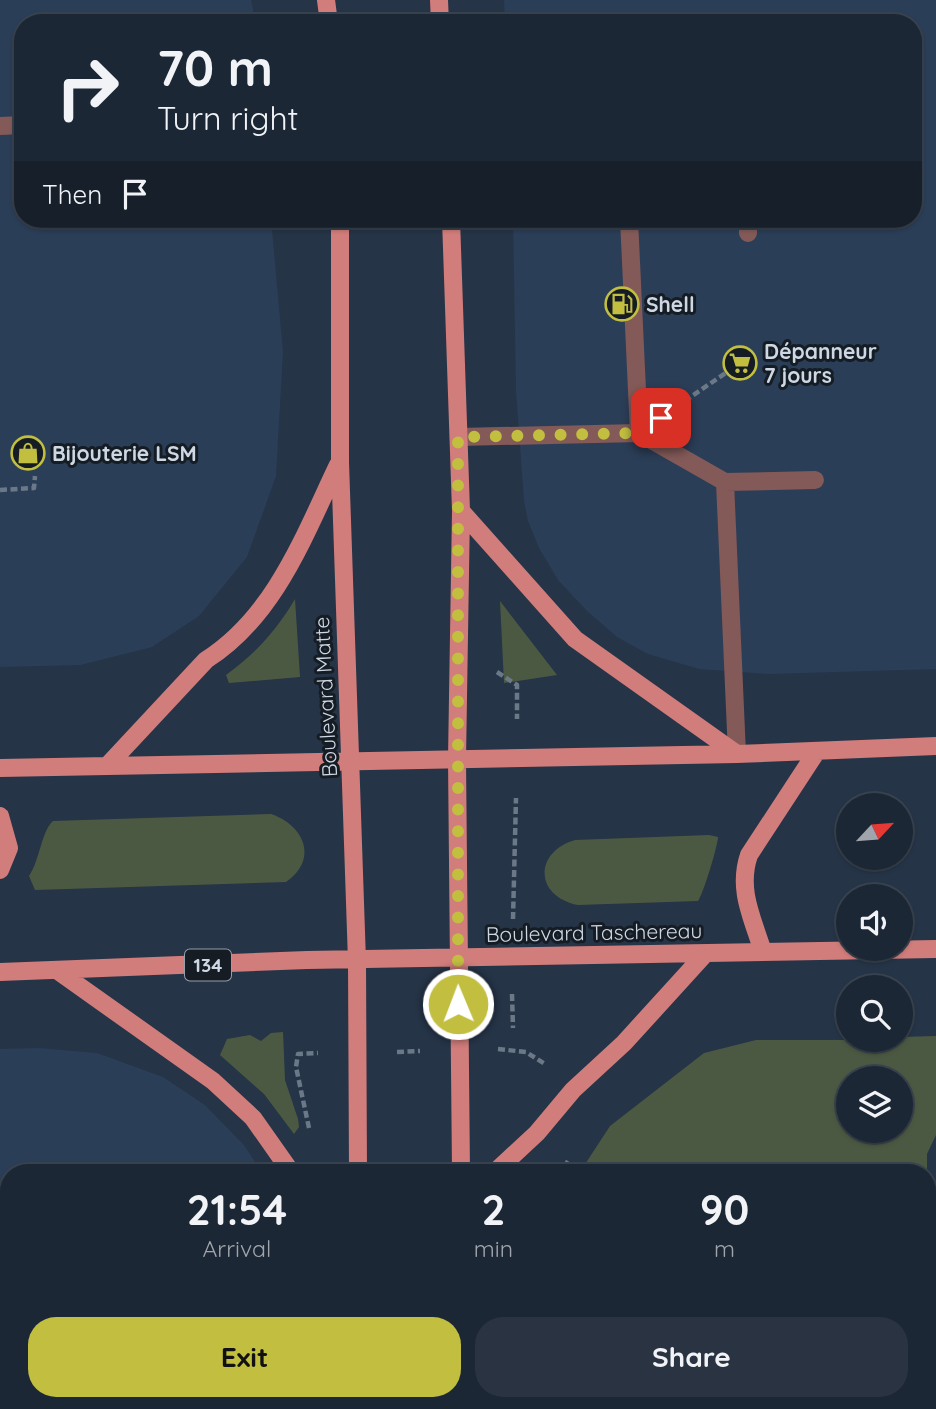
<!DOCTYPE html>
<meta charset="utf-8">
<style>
:root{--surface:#1c2735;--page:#293341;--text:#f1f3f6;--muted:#a0a5ad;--line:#3a4450;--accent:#c1be40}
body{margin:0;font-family:Quicksand,sans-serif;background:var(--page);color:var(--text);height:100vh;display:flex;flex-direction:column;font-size:26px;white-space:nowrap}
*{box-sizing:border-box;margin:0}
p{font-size:23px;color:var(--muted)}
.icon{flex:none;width:38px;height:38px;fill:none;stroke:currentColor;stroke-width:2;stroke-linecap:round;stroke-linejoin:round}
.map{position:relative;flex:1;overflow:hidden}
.sheet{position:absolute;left:0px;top:1164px;width:936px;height:247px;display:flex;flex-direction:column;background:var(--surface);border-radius:28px 28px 0 0;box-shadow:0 2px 5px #0004,0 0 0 2px var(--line)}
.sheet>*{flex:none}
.top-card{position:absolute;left:14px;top:14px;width:908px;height:214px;border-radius:28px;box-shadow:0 2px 5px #0004,0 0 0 2px var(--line);background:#1c2735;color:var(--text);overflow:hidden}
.needle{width:46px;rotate:64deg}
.controls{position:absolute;left:836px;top:793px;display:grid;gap:14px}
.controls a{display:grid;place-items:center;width:77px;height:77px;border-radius:50%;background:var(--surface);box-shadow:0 2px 5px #0004,0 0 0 2px var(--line);font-size:35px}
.pin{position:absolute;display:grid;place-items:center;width:60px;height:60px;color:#fff;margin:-30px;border-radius:14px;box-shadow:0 4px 10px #0006}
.me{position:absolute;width:77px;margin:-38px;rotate:359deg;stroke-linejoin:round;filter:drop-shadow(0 0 5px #0008)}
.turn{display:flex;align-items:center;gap:24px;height:147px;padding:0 28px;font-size:32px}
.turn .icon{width:91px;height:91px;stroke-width:2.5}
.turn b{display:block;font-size:49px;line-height:60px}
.then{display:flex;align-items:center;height:66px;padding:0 28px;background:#0003;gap:14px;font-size:26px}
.eta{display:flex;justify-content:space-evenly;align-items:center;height:119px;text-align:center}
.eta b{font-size:42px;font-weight:700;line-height:49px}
.action{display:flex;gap:14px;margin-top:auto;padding:14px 28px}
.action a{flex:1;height:80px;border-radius:28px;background:var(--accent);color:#111;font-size:28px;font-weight:700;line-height:80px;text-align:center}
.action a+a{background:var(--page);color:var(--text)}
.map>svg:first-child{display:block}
</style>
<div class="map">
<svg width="936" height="1409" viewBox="0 0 936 1409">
<rect width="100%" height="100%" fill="#253447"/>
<path fill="#2b3e57" d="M0,0H251L253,9L254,23H23V219H271L283,352L276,476L247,557L199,616L152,647L80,665L0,667Z
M504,0H936V669L769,674L699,669L648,654L617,637L587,611L558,580L539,548L528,521L524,501L516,391L513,219H914V23H505Z
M39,1048L97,1053L163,1077L205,1105L244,1145L261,1171L9,1172V1402H251L252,1409H0V1049Z"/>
<path fill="#4c5942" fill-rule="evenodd" d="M295,599L300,677L229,683L226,675C256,653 276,631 295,599Z
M500,601L557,675L504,683Z
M271,814C304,825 319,859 286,882L35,890L29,876C40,860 41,832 53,821Z
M709,835L718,837C718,845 703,895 698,901L578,905C534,896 534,852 575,840Z
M283,1032L285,1080L298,1119L299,1127L294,1134L264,1094L220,1055L227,1039L250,1035L261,1041L271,1033Z
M936,1036V1135L927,1154V1172H580L610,1126L704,1053L756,1040H901V1037ZM901,1078V1130H849V1078Z
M549,1402H577V1409H549Z"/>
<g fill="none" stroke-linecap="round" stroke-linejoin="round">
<path stroke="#6b7888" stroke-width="4.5" stroke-dasharray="7 3.5" stroke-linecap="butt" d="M676,407L727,372
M0,490L34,488L35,476
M497,672L517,685V719
M513,919L516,798
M512,994L513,1028
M498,1049L526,1052L545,1064
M397,1052L420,1051
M309,1128L296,1067L298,1054L318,1053
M561,1172L568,1161
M266,1402V1409
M534,1402V1409"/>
<path stroke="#835a58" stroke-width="18" d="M0,126L23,125
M629,219L639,433
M748,219V233
M459,437L639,433L725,482L737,754
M725,482L815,480"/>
<path stroke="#d17d7b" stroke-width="18" d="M326,0L329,23
M439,0L440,23
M340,219V462L357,961L358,1172
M451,219L461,511L457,759L461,1172
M461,511L575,639L737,754
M109,764L206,660C275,616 304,536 338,465
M0,768L737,754L936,746
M0,816L9,848L0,870
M763,952C753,919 737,890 749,855L817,751
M58,971L213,1081L253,1118L291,1172
M0,972L307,960L936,949
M495,1172L537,1133L573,1090L624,1043L705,954
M359,1402V1409
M463,1402V1409"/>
</g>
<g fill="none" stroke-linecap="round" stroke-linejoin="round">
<path stroke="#c1be40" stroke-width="12" stroke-dasharray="0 21.6" d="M458,1004V437L639,433L661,418"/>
</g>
<defs>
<symbol id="fuel-ring" viewBox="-11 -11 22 22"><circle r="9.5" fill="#151c24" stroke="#c1be40" stroke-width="1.5"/><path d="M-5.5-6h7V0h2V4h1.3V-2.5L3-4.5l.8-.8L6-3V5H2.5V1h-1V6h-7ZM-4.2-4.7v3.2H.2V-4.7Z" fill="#c1be40"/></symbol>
<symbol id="supermarket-ring" viewBox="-11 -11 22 22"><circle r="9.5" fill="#151c24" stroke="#c1be40" stroke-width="1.5"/><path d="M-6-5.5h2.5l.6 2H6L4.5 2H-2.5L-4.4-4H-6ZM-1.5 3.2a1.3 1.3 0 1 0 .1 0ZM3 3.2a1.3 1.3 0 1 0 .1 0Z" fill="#c1be40"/></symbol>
<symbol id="shop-ring" viewBox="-11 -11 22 22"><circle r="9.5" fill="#151c24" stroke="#c1be40" stroke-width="1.5"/><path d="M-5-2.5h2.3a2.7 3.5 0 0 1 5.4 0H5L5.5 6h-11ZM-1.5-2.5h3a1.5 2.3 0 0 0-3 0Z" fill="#c1be40"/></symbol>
</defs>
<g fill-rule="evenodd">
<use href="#fuel-ring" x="603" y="285" width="38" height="38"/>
<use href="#supermarket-ring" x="721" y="344" width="38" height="38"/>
<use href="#shop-ring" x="9" y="434" width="38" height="38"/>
</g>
<g text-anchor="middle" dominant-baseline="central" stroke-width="6" stroke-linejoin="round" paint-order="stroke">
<rect fill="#151c24" stroke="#96a0aa" stroke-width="2" x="185" y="949.5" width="46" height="31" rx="5"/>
<g font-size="19" font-weight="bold" fill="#ced8e4">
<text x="208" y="965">134</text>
</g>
<g font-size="21" font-weight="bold" fill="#ced8e4" stroke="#151c24" text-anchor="start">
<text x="646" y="304">Shell</text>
<text x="764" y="351">Dépanneur<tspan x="764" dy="24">7 jours</tspan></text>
<text x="52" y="453">Bijouterie LSM</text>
</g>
<g font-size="21" fill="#ced8e4" stroke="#151c24">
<text transform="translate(325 697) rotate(-93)">Boulevard Matte</text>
<text transform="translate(594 932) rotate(-1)">Boulevard Taschereau</text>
</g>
</g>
</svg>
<div class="controls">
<a><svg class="needle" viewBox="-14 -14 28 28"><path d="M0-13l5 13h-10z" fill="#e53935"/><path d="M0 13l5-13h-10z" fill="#a0a5ad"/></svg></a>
<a><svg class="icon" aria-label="sound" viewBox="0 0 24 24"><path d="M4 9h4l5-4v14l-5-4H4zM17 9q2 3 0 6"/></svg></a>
<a><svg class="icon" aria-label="search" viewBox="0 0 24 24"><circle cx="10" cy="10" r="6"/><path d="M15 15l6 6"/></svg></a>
<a><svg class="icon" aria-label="layers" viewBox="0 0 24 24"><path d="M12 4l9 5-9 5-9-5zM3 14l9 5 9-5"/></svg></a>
</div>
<div class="pin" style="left:661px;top:418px;background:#d93025"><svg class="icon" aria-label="arrive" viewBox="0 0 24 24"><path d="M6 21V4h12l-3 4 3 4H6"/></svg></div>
<svg class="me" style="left:458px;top:1004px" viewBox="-20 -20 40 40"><circle r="17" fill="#c1be40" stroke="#fff" stroke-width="3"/><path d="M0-11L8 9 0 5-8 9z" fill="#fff"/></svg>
<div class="top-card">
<div class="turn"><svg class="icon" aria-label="right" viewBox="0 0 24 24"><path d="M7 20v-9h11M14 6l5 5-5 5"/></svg><div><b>70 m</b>Turn right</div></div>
<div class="then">Then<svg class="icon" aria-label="arrive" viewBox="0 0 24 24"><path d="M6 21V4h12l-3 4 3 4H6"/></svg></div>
</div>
<section class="sheet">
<div class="eta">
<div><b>21:54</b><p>Arrival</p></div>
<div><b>2</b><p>min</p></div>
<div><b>90</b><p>m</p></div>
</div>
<div class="action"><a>Exit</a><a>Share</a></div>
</section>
</div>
